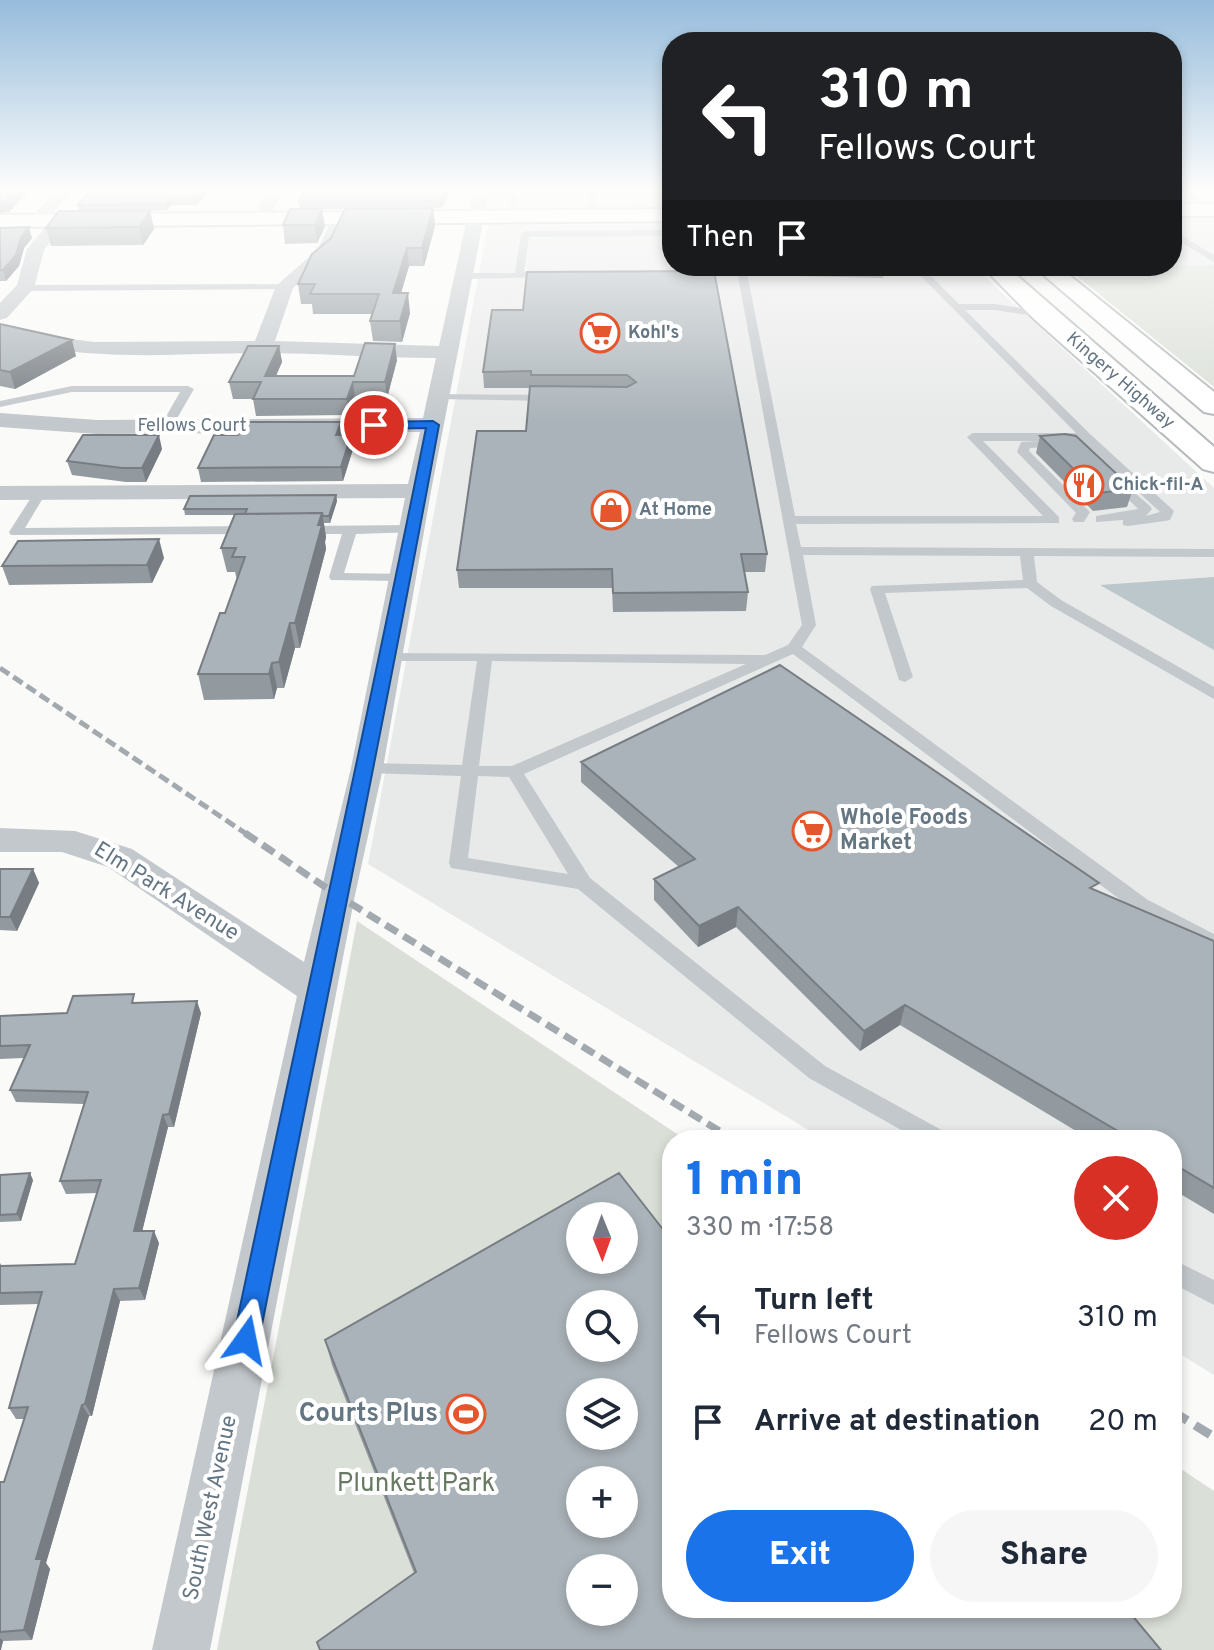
<!DOCTYPE html>
<meta charset="utf-8">
<style>
:root{--surface:#fff;--page:#f6f6f7;--text:#1f2937;--muted:#747a83;--accent:#1a73e8}
body{margin:0;font-family:Overpass,sans-serif;background:var(--page);color:var(--text);height:100vh;display:flex;flex-direction:column;font-size:30px;white-space:nowrap}
*{box-sizing:border-box;margin:0}
p{font-size:26px;color:var(--muted)}
.icon{flex:none;width:44px;height:44px;fill:none;stroke:currentColor;stroke-width:2;stroke-linecap:round;stroke-linejoin:round}
.map{position:relative;flex:1;overflow:hidden}
.drawer{position:absolute;left:662px;top:1130px;width:520px;height:488px;display:flex;flex-direction:column;background:var(--surface);border-radius:32px;box-shadow:0 4px 12px #0003}
.drawer>*{flex:none}
.guide{position:absolute;left:662px;top:32px;width:520px;height:244px;border-radius:32px;box-shadow:0 4px 12px #0003;background:#202124;color:#fff;overflow:hidden}
.needle{width:52px;rotate:179deg}
.fabs{position:absolute;left:566px;top:1202px;display:grid;gap:16px}
.fabs a{display:grid;place-items:center;width:72px;height:72px;border-radius:50%;background:var(--surface);box-shadow:0 4px 12px #0003;font-size:40px}
.pin{position:absolute;display:grid;place-items:center;width:68px;height:68px;color:#fff;margin:-34px;border:4px solid #fff;border-radius:50%;box-shadow:0 2px 8px #0007}
.me{position:absolute;width:88px;margin:-44px;rotate:12deg;stroke-linejoin:round;filter:drop-shadow(0 0 6px #0008)}
.turn{display:flex;align-items:center;gap:28px;height:168px;padding:0 24px;font-size:36px}
.turn .icon{width:104px;height:104px;stroke-width:2.5}
.turn b{display:block;font-size:56px;line-height:68px}
.then{display:flex;align-items:center;height:76px;padding:0 24px;background:#0003;gap:16px;font-size:30px}
.round{display:grid;place-items:center;flex:none;width:84px;height:84px;border-radius:42px;background:var(--page)}
.summary{display:flex;align-items:center;justify-content:space-between;height:136px;padding:0 24px}
h1{font-size:48px;font-weight:800;line-height:60px;color:var(--accent)}
.primary-button{display:flex;gap:16px;margin-top:auto;padding:16px 24px}
.primary-button a{flex:1;height:92px;border-radius:48px;background:var(--accent);color:#fff;font-size:32px;font-weight:800;line-height:92px;text-align:center}
.primary-button a+a{background:var(--page);color:var(--text)}
ul{padding:0;list-style:none}
li{display:flex;align-items:center;gap:24px;height:104px;padding:0 24px}
li div{flex:1}
li b{display:block;font-size:30px}
li em{font-style:normal}
.map>svg:first-child{display:block}
</style>
<div class="map">
<svg width="1214" height="1650" viewBox="0 0 1214 1650">
<rect width="100%" height="100%" fill="#fafaf8"/>
<path fill="#e8e9e9" d="M488,191H672V210L485,211Z
M1214,217V265L1067,268L1065,266H1172V218Z
M672,222V266H973L1214,488V1375L1172,1349V1140H825L368,864L488,225Z"/>
<path fill="#dadfd7" fill-rule="evenodd" d="M1214,265V387L1067,268Z
M357,921L686,1140H672V1608H1172V1463L1214,1491V1650H217ZM580,1216H624V1260H580ZM580,1304H624V1348H580ZM580,1392H624V1436H580ZM580,1480H624V1524H580ZM580,1568H624V1612H580Z"/>
<path fill="#bbc7cb" d="M1214,577V650L1100,585Z"/>
<g fill="none" stroke-linecap="round" stroke-linejoin="round">
<defs>
<path id="secondary" d="M1172,204H1214V216H1172Z
M672,209V221L0,227V215Z"/>
<path id="highway" d="M982,266H1006L1214,447V472L1203,469L1034,319Z
M1033,266H1058L1214,392V414L1204,412Z"/>
</defs>
<use href="#secondary" stroke="#b3babf" stroke-width="4"/>
<use href="#highway" stroke="#b4b9bd" stroke-width="4"/>
<path fill="#c3c8cc" fill-rule="evenodd" d="M511,191H519L516,205L509,203Z
M588,191H596L597,216L593,219L589,216Z
M1184,191H1193L1213,210L1206,212Z
M672,230V236L529,237L524,272H550L553,273V277L465,279L460,276L465,273H515L521,234L525,231Z
M1172,230L1214,255V262L1172,237Z
M735,266H745L747,273L795,516H1043L967,437L973,433H1076L911,266H921L959,304H994L1047,312L1048,314L1043,317L994,310H965L1090,434L1174,511L1170,520L1165,521L1128,526L1123,525V520L1096,522V516L1138,509L1109,480L1115,476L1150,506L1152,509L1146,516L1160,512L1083,441H1044L1049,444L1047,447L1030,448L1029,451L1090,512L1084,522H1074L1072,519L1076,513L1017,452L1021,442L1039,441H983L1059,517V523L796,524L801,547L1214,549V557L1034,556L1037,582L1061,600L1214,687V699L1051,606L1027,588L885,593L913,677L905,682L899,680L870,589L872,586L1023,580L1020,556L803,555L816,625L802,647L1148,900L1214,934V950L1134,910L793,654L524,774L590,878L825,1066L947,1133L950,1140H919L809,1078L578,889L451,868L449,863L461,776L367,773L358,768L367,763L462,765L477,661H388L383,659L380,656L383,653L765,655L788,645L802,625L738,276H692L687,273L692,270H736ZM492,661L746,664L512,766H479ZM478,776L509,777L568,874L468,858Z
M288,284L290,286L285,289L25,291L20,288L25,285Z
M72,386H188L194,389L172,427L166,431L160,427L180,392H72L0,407V401Z
M439,394L552,395L558,398L552,401L435,399V395Z
M40,489L46,493L25,528L253,526L260,530L253,534L11,535L9,532L34,493Z
M412,525L419,529L417,532L356,534L344,573L407,574V580L402,581L331,580L329,577L342,534H302L295,530L302,526Z
M1172,1259L1214,1280V1305L1172,1283Z"/>
<path fill="#c3c8cc" fill-rule="evenodd" d="M56,191H72L43,224H31L29,221L31,218Z
M267,191H283L267,222H255L253,219Z
M473,191H489L431,491L383,768L355,895L210,1650H152L297,996L108,867L62,852H0V828L75,831L132,849L304,962L351,768L405,498L0,500V486L408,484L420,432L97,434L0,427V413L97,420L423,418L436,358C377,358 319,353 260,353C173,353 84,364 0,336V324L32,334L94,342L255,341L276,286L318,249L332,218L340,213L348,218L331,255L293,288L275,341L439,346Z
M59,216L67,221L44,250L34,288L7,318L0,320V303L17,285L27,249L53,218Z"/>
<use href="#secondary" fill="#fff" fill-rule="evenodd"/>
<use href="#highway" fill="#fff" fill-rule="evenodd"/>
<path stroke="#a2aab0" stroke-width="5" stroke-dasharray="11 5" stroke-linecap="butt" d="M0,668L248,835"/>
<path stroke="#a2aab0" stroke-width="7" stroke-dasharray="14 7" stroke-linecap="butt" d="M245,833L337,895L734,1140"/>
<path stroke="#a2aab0" stroke-width="9" stroke-dasharray="18 9" stroke-linecap="butt" d="M1172,1411L1214,1437"/>
</g>
<path fill="#929a9f" d="M90,191H208L197,205H171L167,210L150,211L154,229L143,245L51,246L46,228L79,211L78,205Z
M449,191L444,205L440,208H433L435,226L424,266H409L401,293L410,313L402,342L373,341L370,321L372,314H313L312,304H301L298,284L331,238L345,209H322L325,227L317,243L285,244L283,225L300,209L299,201Z
M536,191H578L570,194Z
M0,228L32,238L24,248L19,266L6,281H0Z
M792,266H885L883,278L795,276Z
M714,271L767,554L765,572H744L748,592L746,611L613,612L612,588H459L457,570L526,431L530,388H484L483,372L523,310Z
M0,324L76,356L15,389L0,386Z
M279,346L282,362L276,376H354L397,360L387,398H355L349,415L256,416L253,399H233L229,382Z
M341,422L342,435L353,449L343,481L201,482L198,468L238,435Z
M1040,436L1133,489L1127,507L1093,511L1036,453Z
M162,449L146,482H126L72,475L67,461Z
M336,495L337,501L330,523H324L326,537L325,542L326,549L300,648H295L284,688H277L274,699L204,700L198,674L225,613L237,580L235,572H227L221,548L234,515H185L184,509Z
M164,558L152,583L9,585L2,566Z
M581,762L1096,891L1214,941V1214L1172,1189V1140H1091L900,1025L860,1051L736,927L698,947L654,900V879L679,867L581,782Z
M0,869H33L39,883L17,931L0,930Z
M138,1003L201,1013L174,1127H168L142,1231L159,1243L145,1300L120,1301L92,1416H89L46,1563L50,1569L32,1640L3,1641L0,1650V1482H4L24,1419H16L9,1408L39,1304L0,1305V1263L2,1266L75,1264L97,1193L66,1194L60,1181L84,1104L16,1102L10,1090L24,1058L0,1059V1016L67,1013Z
M0,1175L33,1180L21,1221L0,1222Z
M325,1340L672,1608L414,1573L332,1365Z"/>
<path fill="#777d82" d="M16,191H29L9,212L0,213V202Z
M202,191H208L197,205L196,199Z
M445,191H449L444,205L440,208L439,200Z
M169,199L171,205L167,210L166,204Z
M433,208L435,226L424,266L422,248Z
M322,209L325,227L317,243L315,225Z
M150,211L154,229L143,245L139,227Z
M29,227L32,238L24,248L19,266L6,281L3,270L21,237Z
M407,248L409,266L395,313L393,293Z
M408,293L410,313L402,342L400,321Z
M72,340L76,356L15,389L10,372Z
M395,344L397,360L387,398L385,382Z
M279,346L282,362L268,393L265,376Z
M353,382L355,398L349,415L347,399Z
M341,422L343,435H336Z
M159,435L162,449L146,482L142,468Z
M351,435L353,449L343,481L341,467Z
M336,495L337,501L330,523L329,516Z
M322,513L326,537L325,542L326,549L300,648L295,623Z
M159,539L164,558L152,583L147,565Z
M290,623L295,648L284,688L279,662Z
M272,663L277,688L274,699L269,674Z
M33,869L39,883L17,931L10,917Z
M738,907L736,927L698,947L699,926Z
M197,1001L201,1013L174,1127L169,1114Z
M905,1005L900,1025L860,1051L864,1031Z
M163,1115L168,1127L139,1244L134,1231Z
M30,1173L33,1180L21,1221L17,1214Z
M154,1231L159,1243L145,1300L139,1288Z
M114,1289L120,1301L92,1416L85,1404Z
M82,1405L89,1416L46,1563L50,1569L32,1640L24,1630L36,1559Z
M0,1638L3,1641L1,1650H0Z"/>
<path fill="#aab3b9" stroke="#777d82" stroke-width="2" fill-rule="evenodd" d="M0,191H16L6,201L0,202Z
M90,191H202L196,199H169L166,204L78,205Z
M304,191H445L443,197L439,200L299,201Z
M433,208L422,248H407L393,293H408L400,321H370L379,294H310L315,284H298L312,254L331,238L345,209Z
M290,209H322L315,225H283Z
M59,211H150L139,227L46,228Z
M29,227L21,237L16,255L3,270H0V228Z
M714,271L767,554H741L748,592L613,593L612,569L457,570L477,431H526L530,386L627,387L636,382L627,375H531V371L483,372L492,310H523L527,272Z
M0,324L72,340L10,372L0,370Z
M365,343L395,344L385,382H353L347,399H253L261,382H229L248,346H279L265,376H354Z
M244,422H341L336,435H351L341,467L198,468L214,435H238Z
M1065,434L1076,436L1133,489L1098,493L1040,436Z
M83,435H159L142,468H122L67,461Z
M336,495L329,516H323L322,513L245,514L247,509H184L190,496Z
M322,513L318,525H322L295,623H290L279,662L272,663L269,674H198L220,613H225L245,557H232L236,548H221L235,514Z
M159,539L147,565L2,566L18,541Z
M780,665L1099,883L1090,888L1214,941V1188L1172,1163V1140H1133L905,1005L864,1031L738,907L699,926L654,879L695,859L581,762Z
M0,869H33L10,917H0Z
M134,994L132,1003L197,1001L169,1114L163,1115L134,1231H154L139,1288L114,1289L85,1404L82,1405L36,1559H42L24,1630L0,1632V1482H4L28,1407L9,1408L42,1292L0,1293V1266L75,1264L101,1180L60,1181L88,1092L10,1090L30,1045L0,1046V1016L67,1013L73,996Z
M30,1173L17,1214L0,1215V1175Z
M619,1173L672,1241V1608H1126L1161,1650H320L317,1642L416,1572L325,1340ZM580,1216H624V1260H580ZM580,1304H624V1348H580ZM580,1392H624V1436H580ZM580,1480H624V1524H580ZM580,1568H624V1612H580Z"/>
<linearGradient id="sky" x2="0" y2="1"><stop stop-color="#96bcdc"/><stop offset="0.45" stop-color="#fdfdfc"/><stop offset="1" stop-color="#fdfdfc" stop-opacity="0"/></linearGradient>
<rect width="1214" height="422" fill="url(#sky)"/>
<path fill="#1a73e8" stroke="#114b97" stroke-width="2" d="M433,421L439,425C383,731 319,1035 259,1340L255,1349L246,1352L237,1349L233,1340C297,1036 365,733 426,428L374,429L368,425L374,422Z"/>
<defs>
<symbol id="supermarket-ring" viewBox="-11 -11 22 22"><circle r="9.5" fill="#fff" stroke="#e4572e" stroke-width="1.5"/><path d="M-6-5.5h2.5l.6 2H6L4.5 2H-2.5L-4.4-4H-6ZM-1.5 3.2a1.3 1.3 0 1 0 .1 0ZM3 3.2a1.3 1.3 0 1 0 .1 0Z" fill="#e4572e"/></symbol>
<symbol id="restaurant-ring" viewBox="-11 -11 22 22"><circle r="9.5" fill="#fff" stroke="#e4572e" stroke-width="1.5"/><path d="M-5-6h1v4h1v-4h1v4h1v-4h1v5L-1.5 .5V6h-2V.5L-5-1ZM5-6V6H3V1.5H1.5Q1.5-4 5-6Z" fill="#e4572e"/></symbol>
<symbol id="shop-ring" viewBox="-11 -11 22 22"><circle r="9.5" fill="#fff" stroke="#e4572e" stroke-width="1.5"/><path d="M-5-2.5h2.3a2.7 3.5 0 0 1 5.4 0H5L5.5 6h-11ZM-1.5-2.5h3a1.5 2.3 0 0 0-3 0Z" fill="#e4572e"/></symbol>
<symbol id="stadium-ring" viewBox="-11 -11 22 22"><circle r="9.5" fill="#fff" stroke="#e4572e" stroke-width="1.5"/><path d="M0-5a6.5 5 0 1 0 0 10a6.5 5 0 1 0 0-10ZM-3.5-1.8h7v3.6h-7Z" fill="#e4572e"/></symbol>
</defs>
<g fill-rule="evenodd">
<use href="#supermarket-ring" x="578" y="311" width="44" height="44"/>
<use href="#restaurant-ring" x="1062" y="463" width="44" height="44"/>
<use href="#shop-ring" x="589" y="488" width="44" height="44"/>
<use href="#supermarket-ring" x="790" y="809" width="44" height="44"/>
<use href="#stadium-ring" x="444" y="1392" width="44" height="44"/>
</g>
<g text-anchor="middle" dominant-baseline="central" stroke-width="8" stroke-linejoin="round" paint-order="stroke">
<g font-size="18" font-weight="bold" fill="#657683" stroke="#fff" text-anchor="start">
<text x="628" y="333">Kohl's</text>
<text x="1112" y="485">Chick-fil-A</text>
<text x="639" y="510">At Home</text>
</g>
<g font-size="18" fill="#657683" stroke="#fff">
<text transform="translate(1120 381) rotate(41)">Kingery Highway</text>
<text x="192" y="426">Fellows Court</text>
</g>
<g font-size="22" font-weight="bold" fill="#657683" stroke="#fff" text-anchor="start">
<text x="840" y="818">Whole Foods<tspan x="840" dy="25">Market</tspan></text>
</g>
<g font-size="22" fill="#657683" stroke="#fff">
<text transform="translate(166 892) rotate(32)">Elm Park Avenue</text>
<text transform="translate(211 1508) rotate(-78)">South West Avenue</text>
</g>
<g font-size="26" font-weight="bold" fill="#657683" stroke="#fff" text-anchor="end">
<text x="438" y="1414">Courts Plus</text>
</g>
<g font-size="26" fill="#687a64" stroke="#fff">
<text x="416" y="1484">Plunkett Park</text>
</g>
</g>
</svg>
<div class="fabs">
<a><svg class="needle" viewBox="-14 -14 28 28"><path d="M0-13l5 13h-10z" fill="#e53935"/><path d="M0 13l5-13h-10z" fill="#747a83"/></svg></a>
<a><svg class="icon" aria-label="search" viewBox="0 0 24 24"><circle cx="10" cy="10" r="6"/><path d="M15 15l6 6"/></svg></a>
<a><svg class="icon" aria-label="layers" viewBox="0 0 24 24"><path d="M12 4l9 5-9 5-9-5zM3 14l9 5 9-5"/></svg></a>
<a>+</a>
<a>−</a>
</div>
<div class="pin" style="left:374px;top:425px;background:#d93025"><svg class="icon" aria-label="arrive" viewBox="0 0 24 24"><path d="M6 21V4h12l-3 4 3 4H6"/></svg></div>
<svg class="me" style="left:246px;top:1340px" viewBox="-20 -20 40 40"><path d="M0-17L14 15 0 8-14 15z" fill="#1a73e8" stroke="#fff" stroke-width="4"/></svg>
<div class="guide">
<div class="turn"><svg class="icon" aria-label="left" viewBox="0 0 24 24"><path d="M17 20v-9H6M10 6l-5 5 5 5"/></svg><div><b>310 m</b>Fellows Court</div></div>
<div class="then">Then<svg class="icon" aria-label="arrive" viewBox="0 0 24 24"><path d="M6 21V4h12l-3 4 3 4H6"/></svg></div>
</div>
<section class="drawer">
<div class="summary"><div><h1>1 min</h1><p>330 m · 17:58</p></div><a class="round" style="background:#d93025;color:#fff"><svg class="icon" aria-label="close" viewBox="0 0 24 24"><path d="M6 6l12 12M18 6L6 18"/></svg></a></div>
<ul>
<li><svg class="icon" aria-label="left" viewBox="0 0 24 24"><path d="M17 20v-9H6M10 6l-5 5 5 5"/></svg><div><b>Turn left</b><p>Fellows Court</p></div><em>310 m</em></li>
<li><svg class="icon" aria-label="arrive" viewBox="0 0 24 24"><path d="M6 21V4h12l-3 4 3 4H6"/></svg><div><b>Arrive at destination</b></div><em>20 m</em></li>
</ul>
<div class="primary-button"><a>Exit</a><a>Share</a></div>
</section>
</div>
